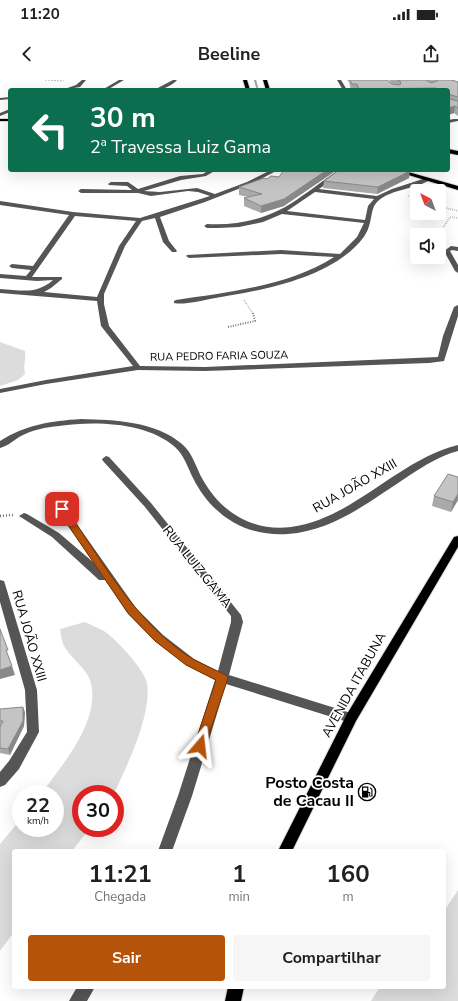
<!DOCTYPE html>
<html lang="pt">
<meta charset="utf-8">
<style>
:root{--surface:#fff;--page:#f6f6f6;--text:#202124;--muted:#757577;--accent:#b45309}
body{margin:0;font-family:"Nunito Sans",sans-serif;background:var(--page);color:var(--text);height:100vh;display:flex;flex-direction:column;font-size:15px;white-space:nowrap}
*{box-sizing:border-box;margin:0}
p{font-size:13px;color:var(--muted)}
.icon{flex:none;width:22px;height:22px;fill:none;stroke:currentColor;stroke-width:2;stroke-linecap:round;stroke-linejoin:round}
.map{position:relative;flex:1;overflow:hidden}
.side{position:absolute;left:12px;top:769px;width:434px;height:140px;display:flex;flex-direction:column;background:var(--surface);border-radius:4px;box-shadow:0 4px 16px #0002}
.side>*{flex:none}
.banner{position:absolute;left:8px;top:8px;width:442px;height:84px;border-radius:4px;box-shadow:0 4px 16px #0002;background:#0b6e4f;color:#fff;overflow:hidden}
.needle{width:26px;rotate:319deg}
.buttons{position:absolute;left:410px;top:104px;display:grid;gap:8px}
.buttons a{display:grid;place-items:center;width:36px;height:36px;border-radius:4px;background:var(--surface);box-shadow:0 4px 16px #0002;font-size:20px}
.speed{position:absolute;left:12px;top:705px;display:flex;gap:8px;font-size:20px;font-weight:700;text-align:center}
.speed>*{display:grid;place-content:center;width:52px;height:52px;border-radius:50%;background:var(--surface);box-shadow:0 4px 16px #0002;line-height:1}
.speed small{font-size:10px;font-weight:400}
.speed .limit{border:6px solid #d22;background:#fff;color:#111}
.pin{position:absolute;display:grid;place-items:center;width:34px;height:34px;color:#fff;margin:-17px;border-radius:8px;box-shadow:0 2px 6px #0006}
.me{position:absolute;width:44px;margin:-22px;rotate:17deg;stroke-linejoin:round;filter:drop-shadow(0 0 3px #0008)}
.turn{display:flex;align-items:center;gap:14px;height:84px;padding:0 16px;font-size:18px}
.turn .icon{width:52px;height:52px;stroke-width:2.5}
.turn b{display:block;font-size:28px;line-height:34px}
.eta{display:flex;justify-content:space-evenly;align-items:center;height:68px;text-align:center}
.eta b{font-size:24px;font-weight:700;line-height:28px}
.primary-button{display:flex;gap:8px;margin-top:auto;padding:8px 16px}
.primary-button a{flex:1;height:46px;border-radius:4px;background:var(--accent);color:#fff;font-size:16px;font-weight:700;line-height:46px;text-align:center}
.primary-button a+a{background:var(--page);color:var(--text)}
.status{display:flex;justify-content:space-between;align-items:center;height:28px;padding:0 20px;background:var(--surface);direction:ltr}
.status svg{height:11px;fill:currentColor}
header{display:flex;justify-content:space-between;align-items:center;height:52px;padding:0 16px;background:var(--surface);font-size:18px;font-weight:700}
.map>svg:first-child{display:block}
</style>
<div class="status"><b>11:20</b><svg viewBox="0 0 49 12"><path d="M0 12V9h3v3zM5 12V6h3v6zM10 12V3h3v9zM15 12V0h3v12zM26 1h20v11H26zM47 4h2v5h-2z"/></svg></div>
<header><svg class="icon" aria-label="back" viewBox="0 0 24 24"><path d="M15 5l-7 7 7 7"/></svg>Beeline<svg class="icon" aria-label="share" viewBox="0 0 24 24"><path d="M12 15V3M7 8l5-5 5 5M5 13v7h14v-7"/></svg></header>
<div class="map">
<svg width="458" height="921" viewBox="0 0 458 921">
<rect width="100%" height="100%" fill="#fff"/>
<path fill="#dcdcdc" d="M0,262L25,271C26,279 23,286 25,294L18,300L0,306Z
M85,542C91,545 98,548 104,551C116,559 144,589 147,603C152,635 127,685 114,714H81V748H90L72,771H14V852L0,871V764L21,739V748H55V714H41C62,685 100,642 91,603C88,590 73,580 66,569C62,564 61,555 60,549Z
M458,810V921H371L380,907H444V831Z"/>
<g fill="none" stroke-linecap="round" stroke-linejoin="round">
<path stroke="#a3a3a3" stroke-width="2" d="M255,0L257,7"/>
<defs>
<path id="major" d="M243,0H247L250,10H246Z
M263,0H267L270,10H266Z
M0,39H10V41H0Z
M448,69L458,71V75L448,73Z
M392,90H401L458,106V110Z
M458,456V467L356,641L292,771H278L347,634L454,457Z
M228,907H244L241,921H225Z"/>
</defs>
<use href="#major" stroke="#dbdbdb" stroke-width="2"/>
<path stroke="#777" stroke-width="1" stroke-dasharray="0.5 1" stroke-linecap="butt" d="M45,0L64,1
M241,90L250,91"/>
<path stroke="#777" stroke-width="1.5" stroke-dasharray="0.5 1.5" stroke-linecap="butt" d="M408,116L417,119
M439,126L458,131
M443,164L441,151L450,137L458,138
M244,220L253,234"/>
<path stroke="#777" stroke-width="2" stroke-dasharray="1 1.5" stroke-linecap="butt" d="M228,247L255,241L253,233"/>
<path stroke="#777" stroke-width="2.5" stroke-dasharray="1 2" stroke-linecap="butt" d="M0,436L14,435"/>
<path fill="#555" fill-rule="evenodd" d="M82,0H86L80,7L62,10L76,5Z
M119,0H124L107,10H102Z
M173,0H177C172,6 162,10 154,10Z
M337,0H341L347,10H343Z
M10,17V19L0,20V18Z
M10,29V32L0,36V33Z
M454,39H458V41L448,43V40Z
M209,90H216L206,96L181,100L144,111L160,112L197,108L215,114L247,102L271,90H278L251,104L205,122L160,137L169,161L177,171L176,172H172L163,162L155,138L142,141L125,166L104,214V224L109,246L140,286L205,287L438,277L443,256L454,227L458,225V236L444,281L429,283L205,291L138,290L46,304L0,313V309L46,300L133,286L101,246L97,221L0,213V209C21,210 36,215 53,200L37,201L0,198V194L26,196L31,190L12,188L9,186L12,184L33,186L69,135L0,125V121L73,132L140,138L210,116L198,112L188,111L151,116L138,113H81L78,111L81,109L132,110L127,106L109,105L108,104L111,102H128L138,109L180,96L203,94ZM75,136L136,141L119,166L97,217L44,212L51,208L62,199V197H32Z
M339,90H346L319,109L377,116L392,109L426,98L431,99C416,110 393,108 378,121C371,127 372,138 369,146C367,154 361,161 356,166C321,201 257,211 210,219C199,221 184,225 174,223V221L176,220C228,212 289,206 334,177L281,174L189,178L186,176L187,175L281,170L340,174L357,157L364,143L282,134L263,142L239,147L218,148H207L204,146L207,144C242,146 274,137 302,116C314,108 326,98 339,90ZM315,112L374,119L368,126L365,140L287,131Z
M451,166L458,167V171L452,170L450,171L458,185V193L455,191L444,171Z
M81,339C114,340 155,341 182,364C193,373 196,388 203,400C221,432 253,452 291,447C355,438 397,380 458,365V371C439,376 426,385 410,395C373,419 334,451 288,454C246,457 212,436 193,398C188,388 184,375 175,367C146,342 95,341 59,346C46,347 32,350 21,356C14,360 8,366 0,368V361C25,345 51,341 81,339Z
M106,376L109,377L151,423L241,535L243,542L229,595L351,633L355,634L357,638L355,642L351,643L226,604L192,716L172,771H158L178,716L215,600L186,585L155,561L128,534L105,500H99L52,457L19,436L24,433L27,434L59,453L93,482L49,418L51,416H57L136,528L163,555L194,579L218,591L231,542V536L145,427L103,381L102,379Z
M0,500L4,501L5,504L37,610L39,652L19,689L5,705L0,707V692L9,681L27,652L25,610L0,522Z
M77,907H95L87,921H69Z"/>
<use href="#major" fill="#000" fill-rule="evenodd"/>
</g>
<path fill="#a9a9a9" d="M347,0H387L392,4L389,0H452L458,2V36L454,33L448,35V10H351L349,2Z
M279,97L284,126L261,133L244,126V118L248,117L239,115V107L267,99Z
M409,98L377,114L323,108L324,101Z
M458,397V420L451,432L432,426L434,416Z
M0,629L25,632L24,646L10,675L0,673Z"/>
<path fill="#898989" d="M455,26L454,33L448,35V28Z
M327,90H337L284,126L261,133V126Z
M410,91L409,98L377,114L378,107Z
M458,414V420L451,432L453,422Z
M12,586L15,595L0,599V590Z
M23,627L25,632L24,646L10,675L8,669Z"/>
<path fill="#c4c4c4" stroke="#898989" d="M350,0H387L392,4L400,5L401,2L397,0H426L431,3L437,1V0H452L458,2V17L448,14L449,19L458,21V28L455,26L448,28V10H432L436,8L359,9L357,4H352Z
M284,90H327L284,119L261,126L244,118L262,114L239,107L264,98L267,99L271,96L279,97Z
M339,90H404L410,91L378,107L324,101Z
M448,394L458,397V414L453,422L434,416Z
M0,549L8,570H6L12,586L0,590Z
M23,627V641L8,669L0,668V647L3,641H0V629Z"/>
<path fill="#b45309" stroke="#753606" d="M62,426L65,427C102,481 136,544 193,579C204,585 215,590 226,595L228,598L204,669L200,671L196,669L194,666L216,600L186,585L155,561L128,533L57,429Z"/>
<defs>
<symbol id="fuel-ring" viewBox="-11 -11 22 22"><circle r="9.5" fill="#fff" stroke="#000" stroke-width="1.5"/><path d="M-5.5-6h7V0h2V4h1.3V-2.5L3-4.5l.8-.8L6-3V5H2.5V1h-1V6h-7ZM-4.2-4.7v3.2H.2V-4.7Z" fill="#000"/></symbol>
</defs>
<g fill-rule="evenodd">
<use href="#fuel-ring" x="357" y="702" width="20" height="20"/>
</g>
<g text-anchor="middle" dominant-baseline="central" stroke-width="3.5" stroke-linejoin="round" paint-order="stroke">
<g font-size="11" fill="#000" stroke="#fff">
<text transform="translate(219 276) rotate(-1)">RUA PEDRO FARIA SOUZA</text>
</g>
<g font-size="13" fill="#000" stroke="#fff">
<text transform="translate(355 406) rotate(-30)">RUA JOÃO XXIII</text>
<text transform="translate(197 487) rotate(51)">RUA LUIZ GAMA</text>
<text transform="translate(29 556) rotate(74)">RUA JOÃO XXIII</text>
<text transform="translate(354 605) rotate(-61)">AVENIDA ITABUNA</text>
</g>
<g font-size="16" font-weight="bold" fill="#000" stroke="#fff" text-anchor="end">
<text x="354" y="703">Posto Costa<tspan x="354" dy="18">de Cacau II</tspan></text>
</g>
</g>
</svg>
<div class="buttons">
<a><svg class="needle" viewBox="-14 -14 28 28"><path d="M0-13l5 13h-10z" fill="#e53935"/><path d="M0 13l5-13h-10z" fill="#757577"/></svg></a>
<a><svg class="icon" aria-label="sound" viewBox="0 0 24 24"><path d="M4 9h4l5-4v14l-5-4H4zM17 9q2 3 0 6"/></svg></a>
</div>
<div class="speed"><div>22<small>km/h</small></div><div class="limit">30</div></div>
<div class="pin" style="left:62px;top:429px;background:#d93025"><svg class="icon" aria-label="arrive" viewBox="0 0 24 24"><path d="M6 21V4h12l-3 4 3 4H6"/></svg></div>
<svg class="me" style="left:200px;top:666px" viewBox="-20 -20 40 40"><path d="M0-17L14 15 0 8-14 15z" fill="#b45309" stroke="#fff" stroke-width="4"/></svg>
<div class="banner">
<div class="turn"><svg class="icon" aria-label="left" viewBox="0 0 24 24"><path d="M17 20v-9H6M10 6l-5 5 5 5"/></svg><div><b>30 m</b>2ª Travessa Luiz Gama</div></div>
</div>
<section class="side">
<div class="eta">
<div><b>11:21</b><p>Chegada</p></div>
<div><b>1</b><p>min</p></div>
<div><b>160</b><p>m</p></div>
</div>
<div class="primary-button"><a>Sair</a><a>Compartilhar</a></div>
</section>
</div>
